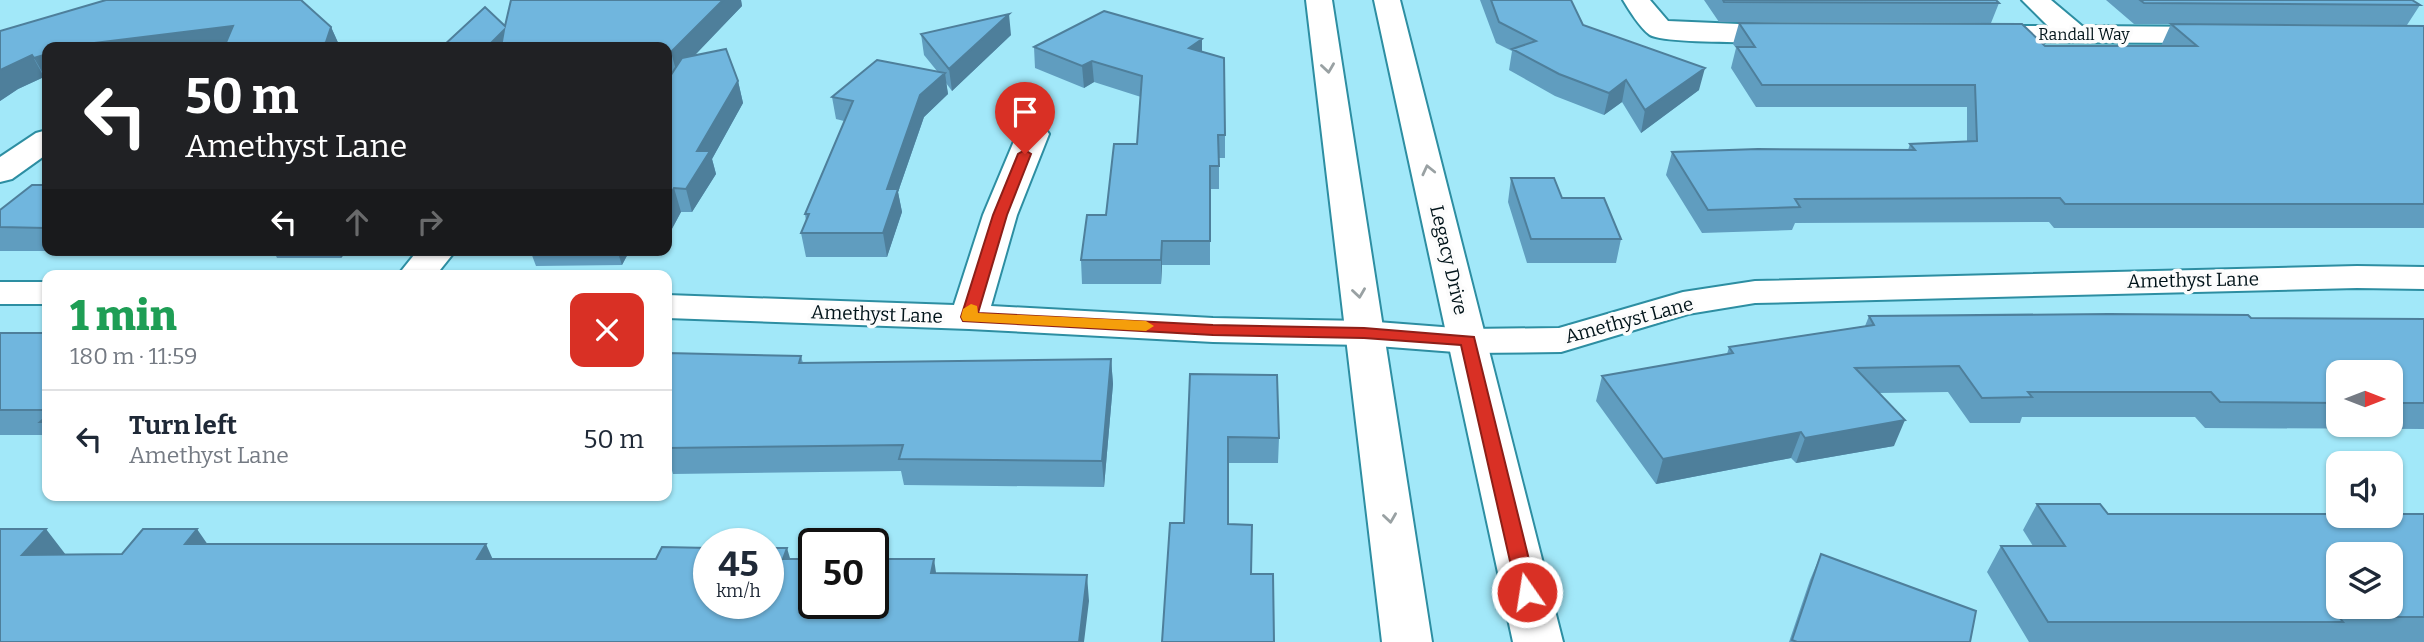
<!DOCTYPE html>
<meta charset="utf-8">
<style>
:root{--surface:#fff;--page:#f2f2f3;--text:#1f2937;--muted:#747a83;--line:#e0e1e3}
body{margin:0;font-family:Bitter,serif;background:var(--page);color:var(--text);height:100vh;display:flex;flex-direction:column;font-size:26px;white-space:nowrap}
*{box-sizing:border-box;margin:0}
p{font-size:23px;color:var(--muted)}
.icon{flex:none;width:38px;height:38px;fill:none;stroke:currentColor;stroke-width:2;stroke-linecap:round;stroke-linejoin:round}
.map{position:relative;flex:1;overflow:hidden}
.panel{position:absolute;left:42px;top:270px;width:630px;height:231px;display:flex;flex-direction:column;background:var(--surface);border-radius:14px;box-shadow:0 2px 5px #0004}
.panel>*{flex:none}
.top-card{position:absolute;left:42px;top:42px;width:630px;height:214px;border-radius:14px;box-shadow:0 2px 5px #0004;background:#202124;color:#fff;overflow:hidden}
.needle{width:46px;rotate:90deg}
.buttons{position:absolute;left:2326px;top:360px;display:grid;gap:14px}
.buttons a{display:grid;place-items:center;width:77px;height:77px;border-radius:14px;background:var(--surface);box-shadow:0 2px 5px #0004;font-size:35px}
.speed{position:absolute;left:693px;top:528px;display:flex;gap:14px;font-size:35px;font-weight:700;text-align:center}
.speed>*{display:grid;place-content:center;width:91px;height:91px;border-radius:50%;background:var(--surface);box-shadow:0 2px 5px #0004;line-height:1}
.speed small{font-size:18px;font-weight:400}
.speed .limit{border:4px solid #111;border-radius:10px;background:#fff;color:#111}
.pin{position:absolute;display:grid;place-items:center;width:60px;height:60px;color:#fff;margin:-72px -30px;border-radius:50% 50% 50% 0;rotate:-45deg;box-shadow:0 0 7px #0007}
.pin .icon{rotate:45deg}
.me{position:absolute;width:77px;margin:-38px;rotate:347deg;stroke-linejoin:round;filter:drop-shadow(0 0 5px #0008)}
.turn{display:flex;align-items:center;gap:24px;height:147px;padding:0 28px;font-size:32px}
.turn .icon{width:91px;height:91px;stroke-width:2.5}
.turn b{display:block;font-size:49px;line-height:60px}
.lanes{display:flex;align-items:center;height:66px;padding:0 28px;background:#0003;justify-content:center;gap:35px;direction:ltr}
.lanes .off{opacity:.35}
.round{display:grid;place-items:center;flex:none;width:74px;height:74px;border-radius:14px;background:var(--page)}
.overview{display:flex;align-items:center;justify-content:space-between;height:119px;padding:0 28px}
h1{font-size:42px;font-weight:800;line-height:52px;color:#1e9e55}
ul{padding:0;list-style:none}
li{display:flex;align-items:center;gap:21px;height:98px;padding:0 28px;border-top:2px solid var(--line)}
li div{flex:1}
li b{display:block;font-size:26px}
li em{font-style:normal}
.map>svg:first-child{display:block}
</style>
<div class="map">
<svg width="2424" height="642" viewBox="0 0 2424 642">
<rect width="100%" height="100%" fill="#a2e8f9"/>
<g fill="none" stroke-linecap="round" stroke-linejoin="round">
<defs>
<path id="minor" d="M1623,0H1650L1668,21L1788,26L1798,28L1802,34L1798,40L1788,42C1766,42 1664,44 1650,35C1640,28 1629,10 1623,0Z
M2022,0H2051L2082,26L2219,27L2229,29L2233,35L2229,41L2219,43L1982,42L1972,40L1968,34L1972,28L1982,26H2048Z
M1033,124L1044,127L1049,134L1017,215L991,306L1213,318L1364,321L1468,329L1559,328L1683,292L1755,281L2357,266L2424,267V289L2357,288L1755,303L1688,314L1561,352L1468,353L1364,345L1213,342L969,329L667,318V295L954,305L983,215L1017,134L1022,127Z
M47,130V154L12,179L0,182V157L36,133Z
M418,250H456L436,275H398Z
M0,282H47V304H0Z"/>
<path id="secondary" d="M1306,0H1332L1432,642H1382Z
M1374,0H1400L1563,642H1513Z"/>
</defs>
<use href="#minor" stroke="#2d8ea2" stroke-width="4"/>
<use href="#secondary" stroke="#2d8ea2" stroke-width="4"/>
<use href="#minor" fill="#fff" fill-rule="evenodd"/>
<use href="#secondary" fill="#fff" fill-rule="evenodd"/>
</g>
<path fill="#609dbf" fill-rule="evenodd" d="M511,0H741L742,6L694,55L738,81L743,103L712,159L716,174L692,212H681L667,238L672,73H667V47H442L505,26Z
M1480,0H1571L1583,25L1699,90L1641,133L1622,102L1604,115L1555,96L1509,70L1512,51L1496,43Z
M1704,0H1996L1999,3L1991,23L1719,22Z
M2106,0H2412L2420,5L2407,25L2134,24Z
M1739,23L2045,46H2161L2171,24L2424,26V228H2054L2049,222L1795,223L1792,230L1702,233L1666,175L1672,152L1908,150L1910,144L1967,142V107H1756L1731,68L1736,48L1733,44Z
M331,27L340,47H47V80L44,77L18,89L0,101V31Z
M921,34L1011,35L952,91L946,83L948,94L924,117L898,192L902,212L887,257H806L801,233L806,221L805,214L844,121L836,119L832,97L937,71L924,55Z
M1202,39V51L1225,135V158H1219V189H1210V265H1162L1161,284H1082L1081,260L1106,215L1137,144L1141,97L1094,82L1084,88L1035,68L1034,47Z
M1511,178L1562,198L1621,239L1616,263H1527L1508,202Z
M47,183V250H61L60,251H0V210Z
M273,250H348L341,258H277Z
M530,250H630L622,265L536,266Z
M1869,316L2424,319V429L2205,428L2195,417H2022L2020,423H1970L1948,392L1879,393L1894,446L1796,463L1791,458L1656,484L1596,401L1602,376L1727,354L1729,347L1865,326ZM2338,373H2390V425H2338Z
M0,333H47V435H0Z
M667,353L801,356L803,363L1111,359L1113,384L1104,487L904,485L901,471L673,474L671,467H667Z
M1190,374L1279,438L1278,463H1228V524L1251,574L1274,642L1184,523Z
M2037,504L2108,514H2424V642H2029L1987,572L2001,546H2033L2023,530Z
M1821,554L1970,642H1789L1810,580Z"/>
<path fill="#4e7f9b" d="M723,0H741L742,6L677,74L671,52Z
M1009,14L1011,35L952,91L949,69Z
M233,26L243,47H70L78,45Z
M331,27L340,47H320Z
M504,30L510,47H487Z
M1202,39V60L1189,48Z
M557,45L558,47H537Z
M47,54V80L34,58Z
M32,55L44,77L18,89L0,101V70Z
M1092,61L1094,82L1084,88L1082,66Z
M1705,68L1699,90L1641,133L1645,110Z
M945,73L948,94L924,117L898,192L902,212L887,257L883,233L887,189L920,95Z
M1626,80L1622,102L1604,115L1609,93Z
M738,81L743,103L712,159L716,174L692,212L686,189L697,151Z
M674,188L681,212L667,238V201Z
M1162,241V265L1161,284V260Z
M338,250H348L341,258Z
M617,250H630L622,265Z
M1111,359L1113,384L1104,487L1102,461Z
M1905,420L1894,446L1796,463L1805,438Z
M1801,432L1791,458L1656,484L1663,459Z
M46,529L66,555H22Z
M197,529L215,555L185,544Z
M486,544L498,571L477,559Z
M787,548L795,575L783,559Z
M934,559L938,586L931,573Z
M1087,575L1089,601L1084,642H1079Z"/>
<path fill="#70b6de" stroke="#4e7f9b" stroke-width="2" fill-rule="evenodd" d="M106,0H301L331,27L326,42L320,47H224L233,26L78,45L70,47H47V54L34,58L32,55L0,70V31Z
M511,0H723L671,52H667V47H597L557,45L538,47H501L504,30L487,47H442L485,7L505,26Z
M1491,0H1571L1583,25L1705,68L1645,110L1626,80L1609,93L1559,74L1512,49L1536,41L1499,22Z
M1723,0H1996L1999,3L1724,2Z
M2140,0H2412L2420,5L2144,3Z
M1104,11L1202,39L1189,48L1224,58L1225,135H1218L1219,166H1210V241H1162L1161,260H1081L1087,215H1106L1114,144H1137L1142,76L1092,61L1082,66L1034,47Z
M1009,14L949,69L921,34Z
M1739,23L2022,24L2045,46H2197L2171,24L2424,26V204H2065L2060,198L1795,199L1800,207L1708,210L1672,152L1758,149L1915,150L1910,144L1977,141L1975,85H1762L1737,47H1755Z
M726,49L738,81L697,151H710L686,189L674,188L667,201V81L682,58Z
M877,60L945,73L920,95L887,189H898L883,233H801L809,214H805L853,101L832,97Z
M1511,178H1554L1562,198H1604L1621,239H1531Z
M47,183V225L45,228L0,227V210L32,185H44Z
M2109,314L2248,315L2251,318L2424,319V403H2390V373H2338V403L2220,402L2211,392H2028L2032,397L1982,398L1959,366L1855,368L1905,420L1805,438L1801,432L1663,459L1602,376L1733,353L1729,347L1874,325L1869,316Z
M0,333H47V410H0Z
M667,353L801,356L799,363L1111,359L1102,461L899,459L903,445L667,448L668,441H667Z
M1190,374L1277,375L1279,438L1228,437V524L1252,525L1251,574H1273L1274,642H1162L1170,523H1184Z
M47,416V422H40Z
M2037,504H2100L2108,514H2338V516H2390V514H2424V617H2339L2343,622H2048L2001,546H2065ZM2338,555H2390V607H2338Z
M0,529H46L22,555L122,554L143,529H197L185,544H486L477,559H656L662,547L709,548V604H768V548H787L783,559H814V604H873V559H934L931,573L1087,575L1079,642H0Z
M1821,554L1976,611L1970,642H1797L1792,640Z"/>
<defs><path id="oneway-chevron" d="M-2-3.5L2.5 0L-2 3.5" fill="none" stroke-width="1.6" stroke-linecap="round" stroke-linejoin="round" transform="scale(1.75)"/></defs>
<g stroke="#99a1a3">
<use href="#oneway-chevron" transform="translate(1328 68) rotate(82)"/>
<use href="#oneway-chevron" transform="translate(1428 170) rotate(-103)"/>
<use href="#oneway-chevron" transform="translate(1359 293) rotate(82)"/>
<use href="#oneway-chevron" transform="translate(1390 518) rotate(82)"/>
</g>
<path fill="#d93025" stroke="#8d1f18" stroke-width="2" d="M1025,150L1031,154L1007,215L978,313L1213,325L1364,328L1474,337L1537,592L1534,597L1527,600L1519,597L1517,592L1461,345L1364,338L1213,335L963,321L961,317L993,215L1018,154Z"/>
<path fill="#f59e0b" d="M971,304L977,306L978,313L1146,321L1154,326L1146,331L963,321L961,317L963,309Z"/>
<g text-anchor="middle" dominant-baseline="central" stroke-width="7" stroke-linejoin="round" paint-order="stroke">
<g font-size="16" fill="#001319" stroke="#fcfcfc">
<text x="2084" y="34">Randall Way</text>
</g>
<g font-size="19" fill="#001319" stroke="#fcfcfc">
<text transform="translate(1449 260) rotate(77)">Legacy Drive</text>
<text transform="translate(2193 280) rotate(-1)">Amethyst Lane</text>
<text transform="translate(877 314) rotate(2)">Amethyst Lane</text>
<text transform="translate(1629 320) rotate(-15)">Amethyst Lane</text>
</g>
</g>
</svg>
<div class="buttons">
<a><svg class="needle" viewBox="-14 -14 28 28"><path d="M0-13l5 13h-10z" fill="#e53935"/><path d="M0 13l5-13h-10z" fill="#747a83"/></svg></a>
<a><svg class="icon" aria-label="sound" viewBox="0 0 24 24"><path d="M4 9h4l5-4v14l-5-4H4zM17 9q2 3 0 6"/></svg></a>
<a><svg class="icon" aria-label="layers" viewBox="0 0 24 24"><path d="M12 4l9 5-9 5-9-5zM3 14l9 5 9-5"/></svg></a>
</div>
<div class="speed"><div>45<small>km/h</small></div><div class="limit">50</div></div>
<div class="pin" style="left:1025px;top:154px;background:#d93025"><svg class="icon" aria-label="arrive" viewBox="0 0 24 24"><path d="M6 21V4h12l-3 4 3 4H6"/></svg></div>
<svg class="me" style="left:1527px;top:592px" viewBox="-20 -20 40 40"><circle r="17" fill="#d93025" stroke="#fff" stroke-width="3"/><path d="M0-11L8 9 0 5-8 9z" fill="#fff"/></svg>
<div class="top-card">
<div class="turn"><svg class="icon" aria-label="left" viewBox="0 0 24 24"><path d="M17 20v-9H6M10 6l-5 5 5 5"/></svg><div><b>50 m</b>Amethyst Lane</div></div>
<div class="lanes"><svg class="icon" aria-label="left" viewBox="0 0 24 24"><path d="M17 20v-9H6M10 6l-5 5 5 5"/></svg><svg class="icon off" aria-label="ahead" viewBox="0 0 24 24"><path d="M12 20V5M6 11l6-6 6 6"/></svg><svg class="icon off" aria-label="right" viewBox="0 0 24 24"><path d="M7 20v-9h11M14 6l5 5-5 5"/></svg></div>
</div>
<section class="panel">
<div class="overview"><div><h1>1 min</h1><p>180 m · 11:59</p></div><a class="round" style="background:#d93025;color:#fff"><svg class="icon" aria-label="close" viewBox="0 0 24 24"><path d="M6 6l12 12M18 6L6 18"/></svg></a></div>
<ul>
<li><svg class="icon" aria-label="left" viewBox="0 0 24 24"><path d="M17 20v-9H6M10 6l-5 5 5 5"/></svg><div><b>Turn left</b><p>Amethyst Lane</p></div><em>50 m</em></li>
</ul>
</section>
</div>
